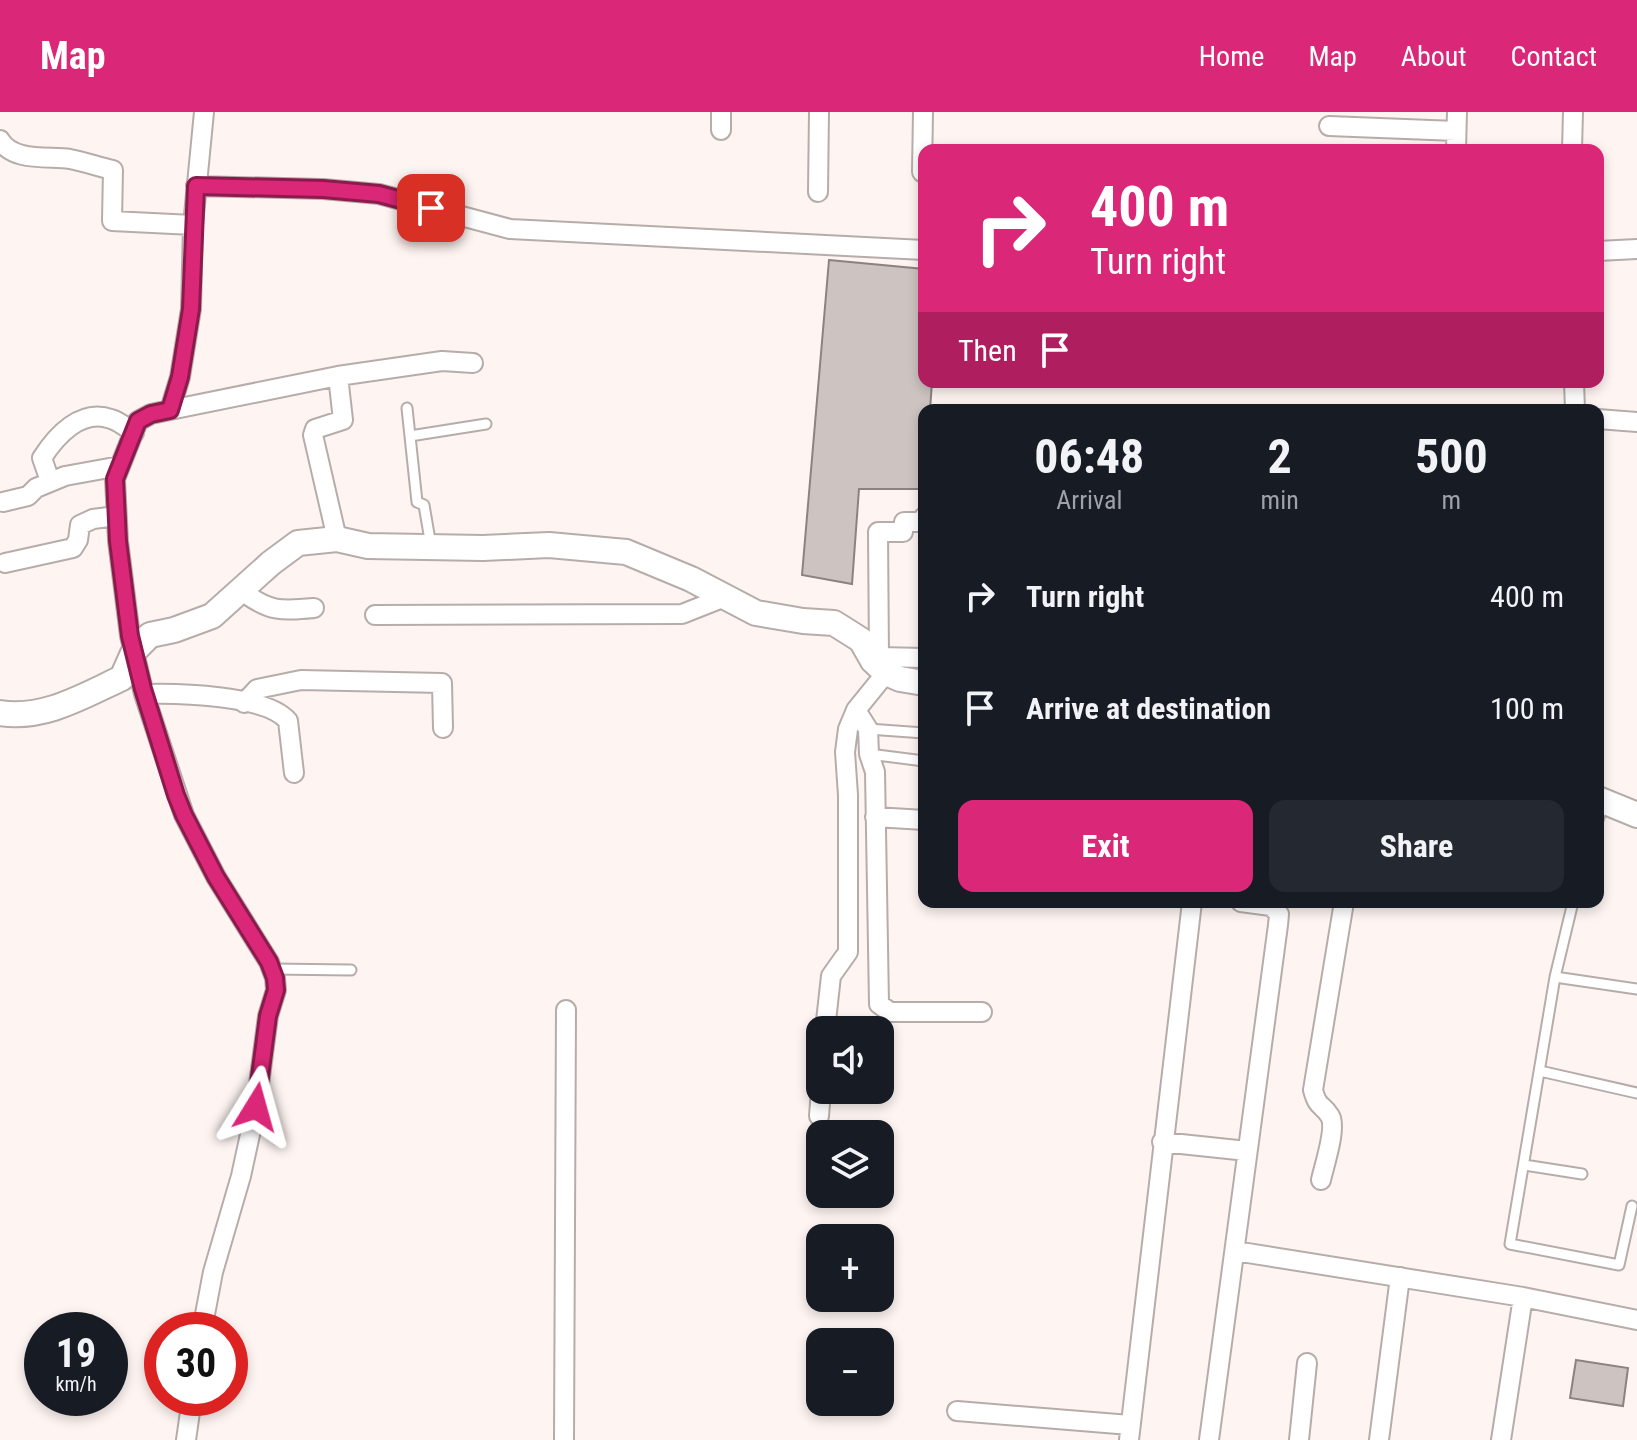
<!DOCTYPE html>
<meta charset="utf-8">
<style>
:root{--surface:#171b24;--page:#242831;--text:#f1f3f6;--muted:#9ea1a6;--accent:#db2777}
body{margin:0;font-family:"Roboto Condensed",sans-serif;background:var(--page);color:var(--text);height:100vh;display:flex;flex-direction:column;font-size:30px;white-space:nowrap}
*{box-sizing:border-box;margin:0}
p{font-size:26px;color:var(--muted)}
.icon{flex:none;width:44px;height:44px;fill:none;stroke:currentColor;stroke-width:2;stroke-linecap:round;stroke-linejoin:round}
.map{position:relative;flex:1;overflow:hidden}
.details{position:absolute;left:918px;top:292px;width:686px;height:504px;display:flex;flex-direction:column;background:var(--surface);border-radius:16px;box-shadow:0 4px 12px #0003}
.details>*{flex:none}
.top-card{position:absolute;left:918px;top:32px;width:686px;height:244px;border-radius:16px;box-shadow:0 4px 12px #0003;background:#db2777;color:#fff;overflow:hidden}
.controls{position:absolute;left:806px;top:904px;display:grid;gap:16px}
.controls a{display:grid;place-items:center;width:88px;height:88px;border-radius:16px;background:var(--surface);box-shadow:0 4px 12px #0003;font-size:40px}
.speed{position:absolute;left:24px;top:1200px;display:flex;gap:16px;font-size:40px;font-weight:700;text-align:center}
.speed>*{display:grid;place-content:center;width:104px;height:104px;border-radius:50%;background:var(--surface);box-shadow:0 4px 12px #0003;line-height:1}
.speed small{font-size:20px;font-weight:400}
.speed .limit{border:12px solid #d22;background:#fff;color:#111}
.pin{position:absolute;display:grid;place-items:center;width:68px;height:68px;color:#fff;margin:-34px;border-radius:16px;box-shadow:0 4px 12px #0006}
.me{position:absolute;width:88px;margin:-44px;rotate:8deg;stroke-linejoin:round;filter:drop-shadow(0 0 6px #0008)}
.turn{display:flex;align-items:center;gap:28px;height:168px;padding:0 40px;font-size:36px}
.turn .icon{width:104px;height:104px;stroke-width:2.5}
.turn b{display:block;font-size:56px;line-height:68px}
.then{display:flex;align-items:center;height:76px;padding:0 40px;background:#0003;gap:16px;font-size:30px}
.eta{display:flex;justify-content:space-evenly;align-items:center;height:136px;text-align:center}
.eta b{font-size:48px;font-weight:700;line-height:56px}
.button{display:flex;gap:16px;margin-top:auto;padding:16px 40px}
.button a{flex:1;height:92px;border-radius:16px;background:var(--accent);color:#fff;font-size:32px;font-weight:700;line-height:92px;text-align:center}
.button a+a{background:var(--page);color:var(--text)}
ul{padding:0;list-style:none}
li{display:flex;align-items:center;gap:24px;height:112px;padding:0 40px}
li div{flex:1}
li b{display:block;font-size:30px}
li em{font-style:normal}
header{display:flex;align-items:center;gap:48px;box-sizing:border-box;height:112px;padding:0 40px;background:var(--accent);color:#fff}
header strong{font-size:38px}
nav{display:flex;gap:44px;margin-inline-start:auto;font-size:28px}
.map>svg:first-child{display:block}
</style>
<header>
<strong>Map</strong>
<nav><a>Home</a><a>Map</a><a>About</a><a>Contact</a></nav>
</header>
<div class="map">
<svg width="1637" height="1328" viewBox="0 0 1637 1328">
<rect width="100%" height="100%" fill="#fef5f2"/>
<path fill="#cdc4c1" stroke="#8b8380" stroke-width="2" d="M829,148L924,157V270H932L930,298H924V377H859L852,472L802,463Z
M1576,1248L1628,1256L1623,1294L1570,1286Z"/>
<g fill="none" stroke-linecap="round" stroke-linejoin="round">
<defs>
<path id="service" d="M407,296L417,390L424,393L431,434
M410,324L486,312
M868,617L924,621
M869,642L924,649
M1598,708L1604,690
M1573,790L1555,865L1510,1132L1619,1153L1632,1094
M272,857L351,858
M1555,865L1637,877
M1540,959L1637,981
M1524,1053L1582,1062"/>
<path id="minor" d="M1329,14L1456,19
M721,18V0
M0,28C13,50 48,44 70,47C85,50 99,55 113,58L112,109L193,113
M1456,38L1457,0
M1572,38L1573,0
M922,60L923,0
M196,74L323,77L379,82L510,117L924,138
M818,80L819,0
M1598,139L1637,137
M1574,270L1575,298
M170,298L338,264L442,249L473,251
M1598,307L1637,310
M50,369L42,346C56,324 81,296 111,307C119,309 127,316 134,321
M3,390L28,384L36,376L65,364L120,354
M924,405V410H904L903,420H878L879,545L924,546
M337,427L313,323L315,317L343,308L338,264
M5,451L73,436L78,428L80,413L93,407L116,404
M242,479C269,500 281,499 314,496
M375,503L682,502L725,485
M144,582C177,581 267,583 288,609L294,661
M244,591L257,577L301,568L442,571L443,616
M856,598L868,617L869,642L875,660L879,892L890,900H982
M875,705L924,708
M825,918L831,864L848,840V683L845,640L848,617L856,598L886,561
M819,1004L821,978
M1162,1030L1247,1039
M1321,1068C1324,1054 1337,1016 1330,1004C1322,991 1318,997 1313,978L1344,790
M1235,1139L1523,1185L1637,1208
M202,1218L213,1160L241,1064L256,995L268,904L276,878L275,866L269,850L216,765L184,703L144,582L130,524L118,429L115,367L138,309L151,302L170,298L180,265L191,197L193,113L204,0
M957,1299L1130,1313
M186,1328L192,1286
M564,1328L566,898
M1129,1328L1192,790
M1209,1328L1278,813L1279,802L1271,794L1241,790
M1299,1328L1307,1251
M1379,1328L1400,1165
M1501,1328L1523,1185"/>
<path id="tertiary" d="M0,601C44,608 83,584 122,566L134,539L150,523L174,518L212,504L271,451L298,431L337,427L368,434L483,436L549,433L626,440L691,467L756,501L803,509L834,511L861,528L873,549L886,561L900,567L924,571
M1598,687L1637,703"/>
</defs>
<use href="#service" stroke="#b6adaa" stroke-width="13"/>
<use href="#minor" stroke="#b6adaa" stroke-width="22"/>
<use href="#tertiary" stroke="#b6adaa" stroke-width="28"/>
<use href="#service" stroke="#fff" stroke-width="9"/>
<use href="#minor" stroke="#fff" stroke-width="18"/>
<use href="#tertiary" stroke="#fff" stroke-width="24"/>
</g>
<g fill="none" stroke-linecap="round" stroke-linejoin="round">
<defs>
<path id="route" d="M256,995L268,904L276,878L275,866L269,850L216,765L184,703L176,683L143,577L130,524L118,429L115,367L138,309L151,302L170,298L180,265L191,197L196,74L323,77L379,82L431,96"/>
</defs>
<use href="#route" stroke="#8e194d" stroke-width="20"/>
<use href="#route" stroke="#db2777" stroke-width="14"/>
</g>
</svg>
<div class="controls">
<a><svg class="icon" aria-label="sound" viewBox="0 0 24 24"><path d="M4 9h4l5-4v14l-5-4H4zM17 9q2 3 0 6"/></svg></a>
<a><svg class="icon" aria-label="layers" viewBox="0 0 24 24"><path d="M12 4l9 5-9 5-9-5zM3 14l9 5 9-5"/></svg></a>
<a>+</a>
<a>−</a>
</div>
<div class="speed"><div>19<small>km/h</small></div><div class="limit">30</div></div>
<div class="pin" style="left:431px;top:96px;background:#d93025"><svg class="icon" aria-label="arrive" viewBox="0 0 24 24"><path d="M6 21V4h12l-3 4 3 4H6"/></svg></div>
<svg class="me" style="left:256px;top:995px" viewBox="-20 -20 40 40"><path d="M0-17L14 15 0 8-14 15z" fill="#db2777" stroke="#fff" stroke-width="4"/></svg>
<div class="top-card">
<div class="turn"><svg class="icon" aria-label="right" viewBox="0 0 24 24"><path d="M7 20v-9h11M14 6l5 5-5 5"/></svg><div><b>400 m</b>Turn right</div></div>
<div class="then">Then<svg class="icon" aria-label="arrive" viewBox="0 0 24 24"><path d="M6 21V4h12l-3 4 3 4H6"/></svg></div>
</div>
<section class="details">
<div class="eta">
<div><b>06:48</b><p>Arrival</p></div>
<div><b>2</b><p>min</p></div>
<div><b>500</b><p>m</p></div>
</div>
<ul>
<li><svg class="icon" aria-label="right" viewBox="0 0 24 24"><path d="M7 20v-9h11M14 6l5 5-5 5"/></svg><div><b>Turn right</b></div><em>400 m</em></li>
<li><svg class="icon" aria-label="arrive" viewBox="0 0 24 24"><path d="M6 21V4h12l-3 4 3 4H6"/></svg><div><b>Arrive at destination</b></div><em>100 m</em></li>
</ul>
<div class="button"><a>Exit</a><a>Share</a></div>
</section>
</div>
